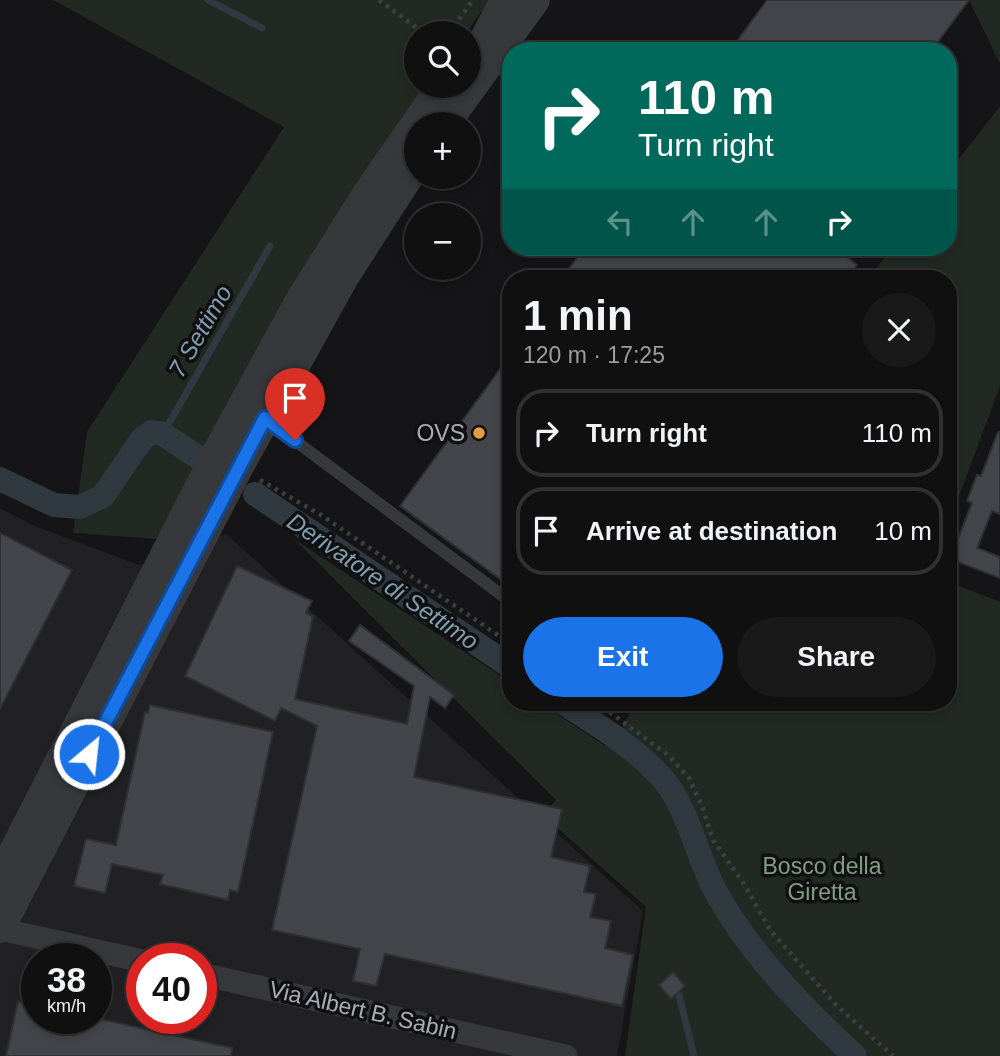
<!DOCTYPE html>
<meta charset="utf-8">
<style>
:root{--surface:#101011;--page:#19191a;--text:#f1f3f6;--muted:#9c9d9f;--line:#303031;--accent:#1a73e8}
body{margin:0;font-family:Helvetica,sans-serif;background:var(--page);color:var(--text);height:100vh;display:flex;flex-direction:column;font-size:26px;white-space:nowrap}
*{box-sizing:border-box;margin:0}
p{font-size:23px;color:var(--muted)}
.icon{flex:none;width:38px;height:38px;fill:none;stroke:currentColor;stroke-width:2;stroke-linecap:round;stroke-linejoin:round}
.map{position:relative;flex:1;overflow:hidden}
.panel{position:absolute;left:502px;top:270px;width:455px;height:441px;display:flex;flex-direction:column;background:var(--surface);border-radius:28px;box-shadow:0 4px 10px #0003,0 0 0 2px var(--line)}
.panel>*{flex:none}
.guide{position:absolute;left:502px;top:42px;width:455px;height:214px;border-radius:28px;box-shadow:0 4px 10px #0003,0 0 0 2px var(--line);background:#00695c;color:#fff;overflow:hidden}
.fabs{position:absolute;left:404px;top:21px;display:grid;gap:14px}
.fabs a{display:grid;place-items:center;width:77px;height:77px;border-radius:50%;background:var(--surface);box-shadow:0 4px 10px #0003,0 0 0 2px var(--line);font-size:35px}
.speed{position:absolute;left:21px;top:943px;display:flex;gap:14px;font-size:35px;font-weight:700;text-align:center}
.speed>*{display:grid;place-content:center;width:91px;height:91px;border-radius:50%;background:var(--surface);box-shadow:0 4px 10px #0003,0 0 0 2px var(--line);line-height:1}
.speed small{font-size:18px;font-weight:400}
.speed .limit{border:10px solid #d22;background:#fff;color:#111}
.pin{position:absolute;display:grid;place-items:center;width:60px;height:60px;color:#fff;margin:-72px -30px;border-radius:50% 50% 50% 0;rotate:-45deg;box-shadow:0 0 7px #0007}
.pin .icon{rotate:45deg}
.me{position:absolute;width:77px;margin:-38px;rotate:28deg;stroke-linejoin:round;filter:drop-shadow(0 0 5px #0008)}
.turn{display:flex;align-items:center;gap:24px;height:147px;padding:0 21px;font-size:32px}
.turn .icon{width:91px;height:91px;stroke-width:2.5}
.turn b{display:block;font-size:49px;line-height:60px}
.lanes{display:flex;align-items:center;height:66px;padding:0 21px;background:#0003;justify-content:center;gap:35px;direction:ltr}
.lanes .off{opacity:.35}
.round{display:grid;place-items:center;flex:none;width:74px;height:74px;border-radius:37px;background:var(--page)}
.headline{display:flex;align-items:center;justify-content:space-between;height:119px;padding:0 21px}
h1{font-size:42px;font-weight:600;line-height:52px}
.cta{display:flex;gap:14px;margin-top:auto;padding:14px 21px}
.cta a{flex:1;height:80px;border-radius:42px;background:var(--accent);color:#fff;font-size:28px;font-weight:600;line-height:80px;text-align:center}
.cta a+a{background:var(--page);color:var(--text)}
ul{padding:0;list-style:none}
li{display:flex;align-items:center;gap:21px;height:88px;margin:0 14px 10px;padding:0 7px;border:4px solid var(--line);border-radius:28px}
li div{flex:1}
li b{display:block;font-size:26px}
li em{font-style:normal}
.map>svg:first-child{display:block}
</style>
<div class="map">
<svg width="1000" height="1056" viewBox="0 0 1000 1056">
<rect width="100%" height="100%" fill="#151517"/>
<path fill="#212124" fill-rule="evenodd" d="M0,508L32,525L139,565L226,534L643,911L617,1056H0ZM37,959H96V1018H37ZM142,959H201V1018H142Z"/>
<path fill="#222922" d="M53,0H490L466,33H416V86H430L158,539L73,533L87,432L284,127Z
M968,0H1000V64L969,0Z
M1000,106V386L949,523L948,278H869L892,247H948L949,172Z
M294,539L511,683V702H539L605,746L626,722L633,702H948L949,582L1000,602V1056H625L646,907L543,815L556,800Z"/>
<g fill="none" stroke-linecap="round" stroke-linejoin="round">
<path stroke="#2f393f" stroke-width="7" d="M208,0L262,28
M163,434L270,246
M679,995L694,1056"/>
<path stroke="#2f393f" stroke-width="24" d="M0,479L54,505L80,507L103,496L142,439L152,432L163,434L205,462
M255,494L511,667
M562,702C597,725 635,747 663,779C689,809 697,859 717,894C751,955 804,1009 855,1056"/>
</g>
<path fill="#44454a" stroke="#2f3033" stroke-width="2" d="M767,0H969L931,51H730Z
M585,247H853L846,256L857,265L847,278H562Z
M511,354V587L400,506Z
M998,432H1000V514L992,511L977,548L1000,557V578L950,559L972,503L967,501L977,475L981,476Z
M0,533L72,570L0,709Z
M237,566L312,601L306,613L313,616L295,699L407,724L414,686L349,641L360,625L454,695L445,708L430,697L414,777L562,809L551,857L590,866L584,892L596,894L590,917L611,921L605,948L633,955L622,1006L385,954L376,986L353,981L360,949L272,930L317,726L281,708L275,721L185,676Z
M150,705L273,732L238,892L230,890L228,900L160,884L163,875L112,864L105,893L74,886L86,839L116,845L145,712L148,713Z
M673,972L685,986L671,999L659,985Z
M18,1001L37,1006V1018H96L232,1048L231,1056H6Z"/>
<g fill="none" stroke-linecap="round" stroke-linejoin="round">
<path stroke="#3c3f42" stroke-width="4.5" stroke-dasharray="3.5 5" stroke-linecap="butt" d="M379,0L424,33
M449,33L473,0
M260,480L321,515L511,644
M596,702L668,755L689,778L702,806L713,840L744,884L770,930L836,1005L893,1056"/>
<path stroke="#36383b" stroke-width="12" d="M266,419L511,602"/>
<path stroke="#36383b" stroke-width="23" d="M0,929L142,961
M201,974L566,1056"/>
<path stroke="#36383b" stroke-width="30" d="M476,56L505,0
M445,124L535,0
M0,879L217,453L301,299L369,191L442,86
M0,928L238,468L344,277L416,165"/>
</g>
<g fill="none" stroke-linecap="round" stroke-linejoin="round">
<defs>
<path id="route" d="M89,754L265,418L295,440"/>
</defs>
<use href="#route" stroke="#114b97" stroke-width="18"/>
<use href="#route" stroke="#1a73e8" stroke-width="12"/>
</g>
<circle fill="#e49d40" stroke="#101012" stroke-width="2.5" cx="479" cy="433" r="7"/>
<g text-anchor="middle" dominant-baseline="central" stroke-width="7" stroke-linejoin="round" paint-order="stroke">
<g font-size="23" fill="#a8aeb6" stroke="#101012" text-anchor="end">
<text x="465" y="433">OVS</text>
</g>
<g font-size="23" fill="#819f80" stroke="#101012">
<text x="822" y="866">Bosco della<tspan x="822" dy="26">Giretta</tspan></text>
</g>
<g font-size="23" fill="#a8aeb6" stroke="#101012">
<text transform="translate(363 1010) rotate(13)">Via Albert B. Sabin</text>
</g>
<g font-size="24" font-style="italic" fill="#819eae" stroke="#101012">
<text transform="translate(200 331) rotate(-60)">7 Settimo</text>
<text transform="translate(383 581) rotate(34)">Derivatore di Settimo</text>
</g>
</g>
</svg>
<div class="fabs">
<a><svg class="icon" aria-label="search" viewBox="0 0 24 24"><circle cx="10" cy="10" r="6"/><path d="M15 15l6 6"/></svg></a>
<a>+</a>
<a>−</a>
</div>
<div class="speed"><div>38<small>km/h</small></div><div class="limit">40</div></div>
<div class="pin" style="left:295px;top:440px;background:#d93025"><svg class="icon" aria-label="arrive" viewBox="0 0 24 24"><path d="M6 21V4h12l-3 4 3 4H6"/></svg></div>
<svg class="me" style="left:89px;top:754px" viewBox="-20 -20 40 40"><circle r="17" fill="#1a73e8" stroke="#fff" stroke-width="3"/><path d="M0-11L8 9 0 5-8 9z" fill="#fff"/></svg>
<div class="guide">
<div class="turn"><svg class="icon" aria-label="right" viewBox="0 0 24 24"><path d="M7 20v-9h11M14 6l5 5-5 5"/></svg><div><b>110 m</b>Turn right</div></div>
<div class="lanes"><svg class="icon off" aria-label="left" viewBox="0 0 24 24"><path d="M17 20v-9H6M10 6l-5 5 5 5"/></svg><svg class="icon off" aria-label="ahead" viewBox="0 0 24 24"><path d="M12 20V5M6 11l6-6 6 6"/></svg><svg class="icon off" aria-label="ahead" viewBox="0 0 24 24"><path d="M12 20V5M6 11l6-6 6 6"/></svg><svg class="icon" aria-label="right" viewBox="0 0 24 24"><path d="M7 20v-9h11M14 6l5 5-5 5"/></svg></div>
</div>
<section class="panel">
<div class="headline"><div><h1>1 min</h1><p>120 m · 17:25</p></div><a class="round"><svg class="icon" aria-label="close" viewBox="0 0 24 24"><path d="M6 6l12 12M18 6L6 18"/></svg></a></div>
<ul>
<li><svg class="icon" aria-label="right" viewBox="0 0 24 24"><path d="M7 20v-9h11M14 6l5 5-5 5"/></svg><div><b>Turn right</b></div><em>110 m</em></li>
<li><svg class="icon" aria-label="arrive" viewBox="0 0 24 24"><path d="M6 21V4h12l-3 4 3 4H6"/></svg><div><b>Arrive at destination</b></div><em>10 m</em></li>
</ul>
<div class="cta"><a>Exit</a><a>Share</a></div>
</section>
</div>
